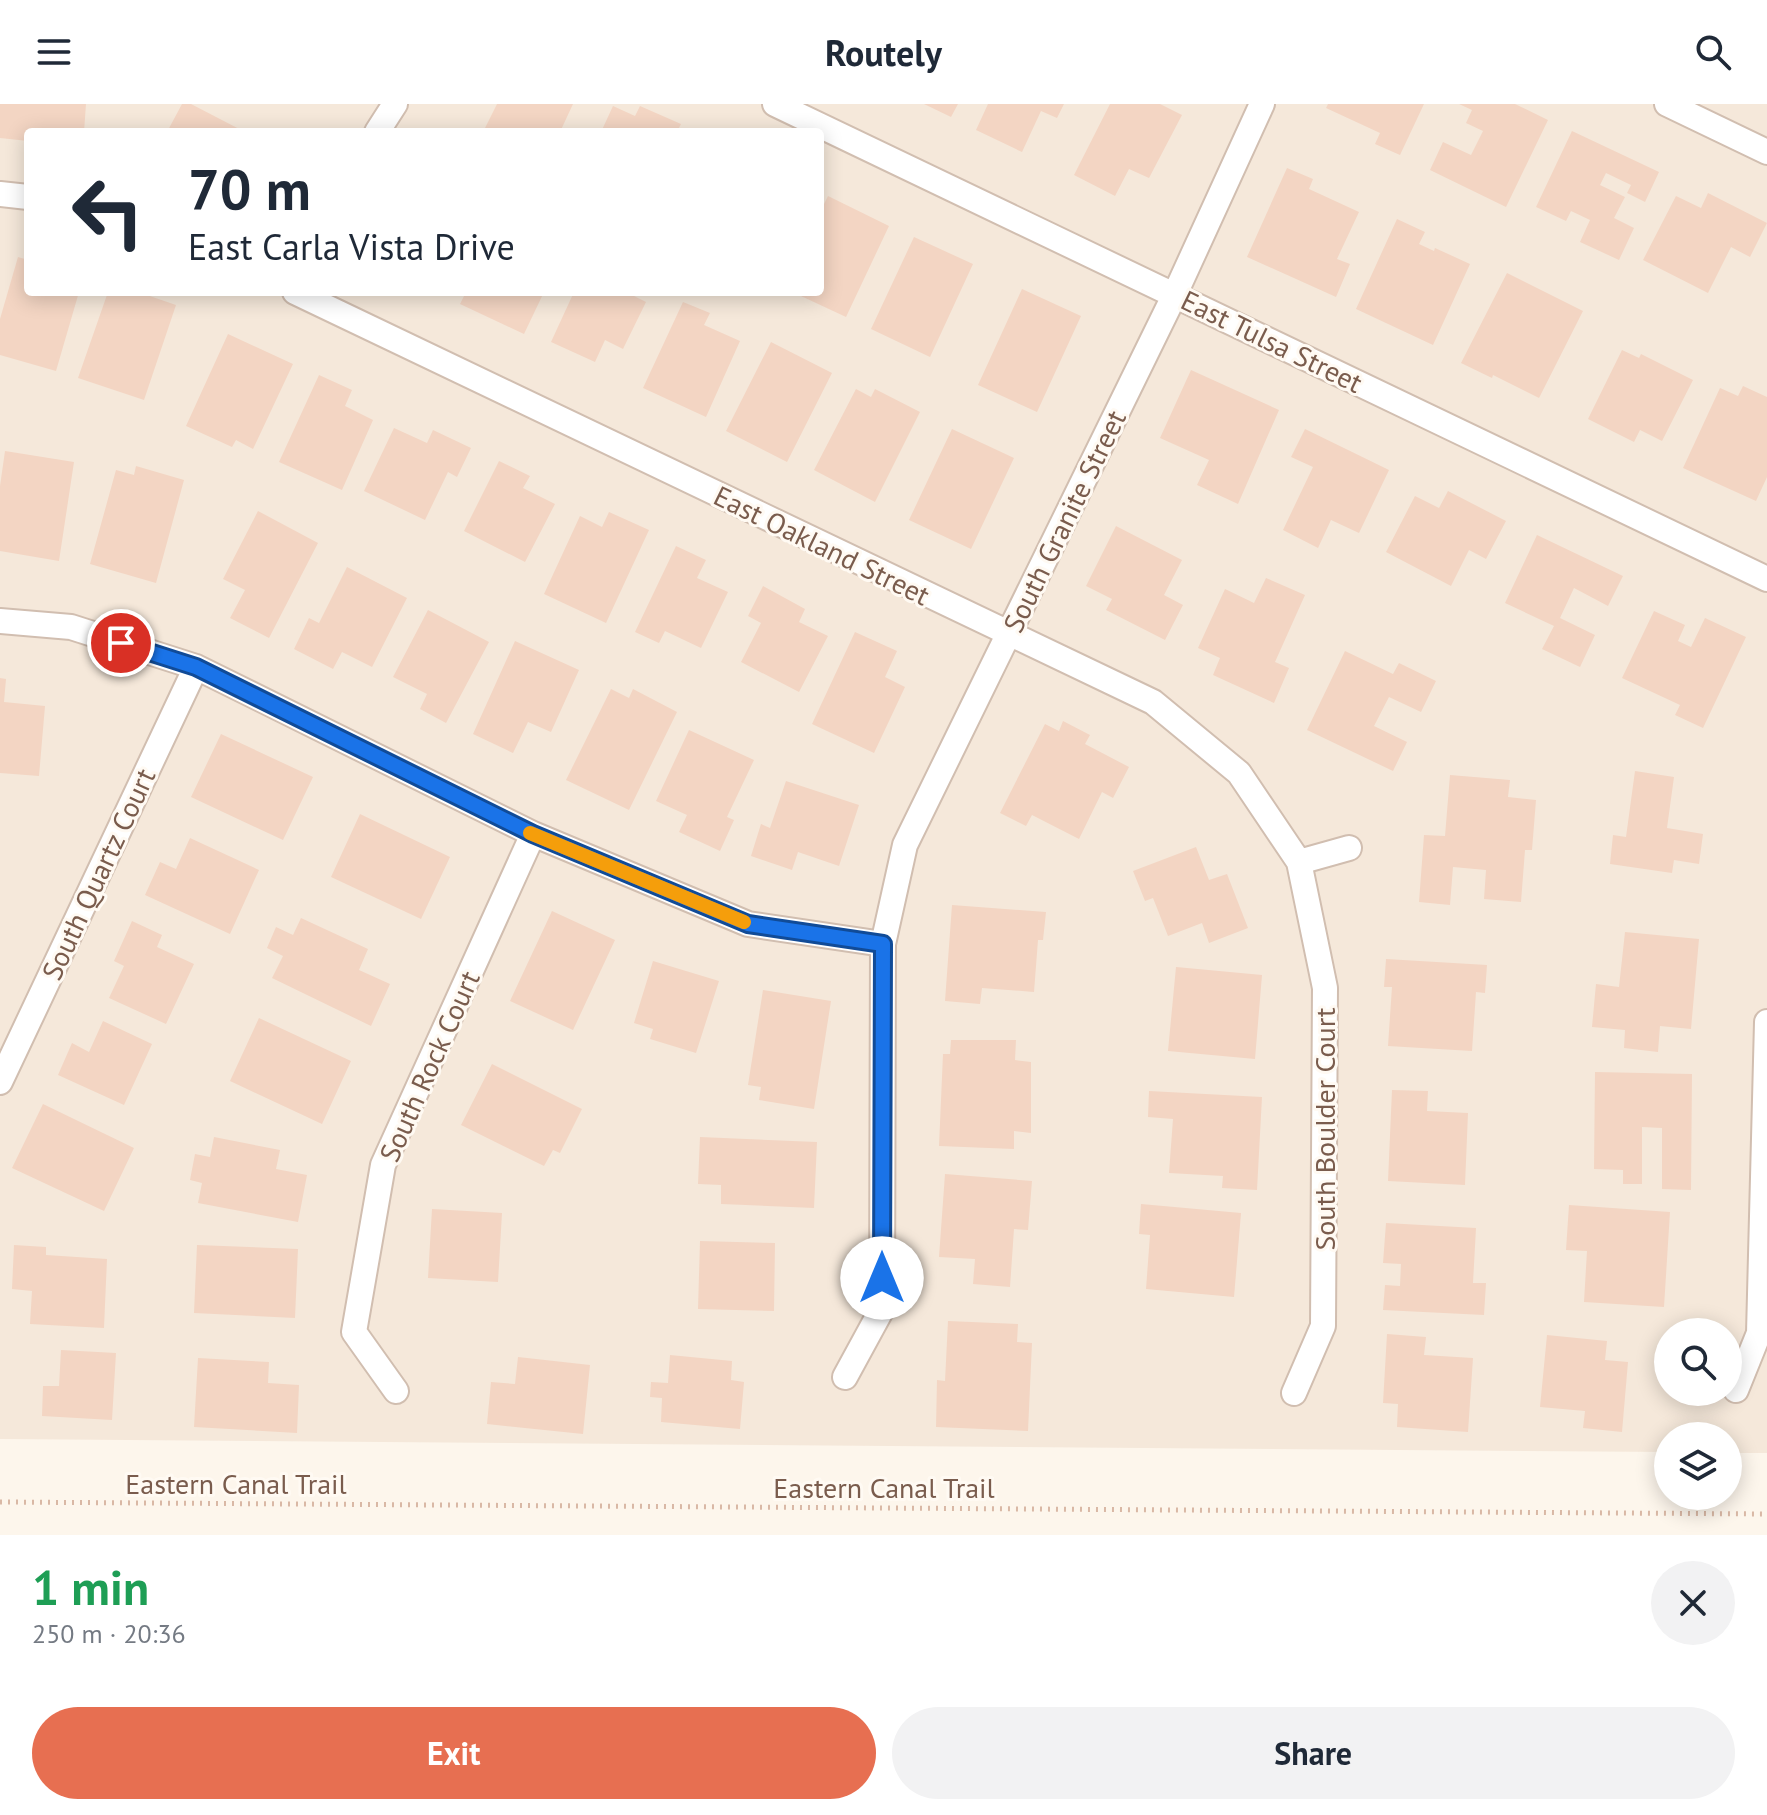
<!DOCTYPE html>
<meta charset="utf-8">
<style>
:root{--surface:#fff;--page:#f2f2f3;--text:#1f2937;--muted:#747a83;--accent:#e76f51}
body{margin:0;font-family:"PT Sans",sans-serif;background:var(--page);color:var(--text);height:100vh;display:flex;flex-direction:column;font-size:30px;white-space:nowrap}
*{box-sizing:border-box;margin:0}
p{font-size:26px;color:var(--muted)}
.icon{flex:none;width:44px;height:44px;fill:none;stroke:currentColor;stroke-width:2;stroke-linecap:round;stroke-linejoin:round}
.map{position:relative;height:1431px;overflow:hidden}
.panel{display:flex;flex-direction:column;background:var(--surface);flex:1}
.panel>*{flex:none}
.guide{position:absolute;left:24px;top:24px;width:800px;height:168px;border-radius:8px;box-shadow:0 4px 20px #0003;background:#fff;color:var(--text);overflow:hidden}
.fabs{position:absolute;left:1654px;top:1214px;display:grid;gap:16px}
.fabs a{display:grid;place-items:center;width:88px;height:88px;border-radius:50%;background:var(--surface);box-shadow:0 4px 20px #0003;font-size:40px}
.pin{position:absolute;display:grid;place-items:center;width:68px;height:68px;color:#fff;margin:-34px;border:4px solid #fff;border-radius:50%;box-shadow:0 2px 8px #0007}
.me{position:absolute;width:88px;margin:-44px;rotate:0deg;stroke-linejoin:round;filter:drop-shadow(0 0 6px #0008)}
.turn{display:flex;align-items:center;gap:28px;height:168px;padding:0 32px;font-size:36px}
.turn .icon{width:104px;height:104px;stroke-width:2.5}
.turn b{display:block;font-size:56px;line-height:68px}
.round{display:grid;place-items:center;flex:none;width:84px;height:84px;border-radius:42px;background:var(--page)}
.head{display:flex;align-items:center;justify-content:space-between;height:136px;padding:0 32px}
h1{font-size:48px;font-weight:600;line-height:60px;color:#1e9e55}
.cta{display:flex;gap:16px;margin-top:auto;padding:16px 32px}
.cta a{flex:1;height:92px;border-radius:48px;background:var(--accent);color:#fff;font-size:32px;font-weight:600;line-height:92px;text-align:center}
.cta a+a{background:var(--page);color:var(--text)}
header{display:flex;justify-content:space-between;align-items:center;height:104px;padding:0 32px;background:var(--surface);font-size:36px;font-weight:600}
.map>svg:first-child{display:block}
</style>
<header><svg class="icon" aria-label="menu" viewBox="0 0 24 24"><path d="M4 6h16M4 12h16M4 18h16"/></svg>Routely<svg class="icon" aria-label="search" viewBox="0 0 24 24"><circle cx="10" cy="10" r="6"/><path d="M15 15l6 6"/></svg></header>
<div class="map">
<svg width="1767" height="1431" viewBox="0 0 1767 1431">
<rect width="100%" height="100%" fill="#fdf6ec"/>
<path fill="#f5e8da" fill-rule="evenodd" d="M0,0H1767V1349H1728V1332H1668V1348L0,1335ZM28,28H820V188H28ZM1668,1228H1728V1288H1668Z"/>
<path fill="#f3d5c3" d="M0,0H86L84,28H28V37L0,34Z
M182,0H191L245,28H167Z
M497,0H573L560,28H483Z
M924,0H958L951,13Z
M988,0H1064L1057,14L1041,7L1022,48L976,26Z
M1110,0H1160L1182,11L1149,74L1129,65L1115,92L1074,71Z
M1328,0H1424L1400,51L1375,40L1380,29L1326,4Z
M1459,0H1515L1548,16L1506,103L1430,66L1443,38L1471,51L1483,27L1466,19L1472,6Z
M613,2L635,12L640,2L681,20L677,28H601Z
M1572,27L1659,68L1645,98L1627,89L1631,81L1606,69L1600,81L1625,93L1614,114L1634,124L1619,156L1580,138L1590,116L1571,107L1566,117L1536,103Z
M1287,64L1313,75L1309,85L1359,108L1337,155L1350,160L1336,193L1247,153Z
M1708,89L1767,119L1750,153L1731,143L1708,189L1643,156L1676,92L1701,104Z
M828,92L889,122L846,213L801,192L802,188H820V108Z
M1397,115L1425,128L1419,140L1434,147L1435,144L1470,160L1433,241L1356,205Z
M914,133L973,160L930,253L871,225Z
M18,153L28,156V188H79L56,267L0,251V215Z
M1507,169L1583,207L1539,294L1493,271L1492,274L1461,259Z
M1022,185L1081,212L1037,308L978,281Z
M108,188H138L176,201L144,296L78,274Z
M466,188H544L524,230L460,200Z
M574,188H626L646,198L623,245L605,236L595,258L551,238Z
M683,198L710,209L704,221L740,237L706,313L643,284Z
M228,230L293,260L253,345L236,336L232,343L186,322Z
M771,238L832,269L787,358L726,327Z
M1622,246L1639,254L1641,250L1693,276L1662,337L1640,326L1634,338L1588,315Z
M1191,266L1279,306L1238,400L1197,381L1209,356L1160,334Z
M319,271L352,286L345,302L373,316L342,386L279,358Z
M1743,282L1767,293V373L1756,397L1683,364L1720,284L1738,292Z
M856,285L871,293L875,285L920,308L875,398L814,366Z
M394,324L427,339L433,326L471,344L457,373L448,368L425,416L364,387Z
M952,325L1014,354L971,445L909,416Z
M1305,325L1389,366L1359,429L1331,416L1318,444L1283,426L1313,363L1291,353Z
M5,347L74,358L59,457L0,447V382Z
M499,357L530,372L523,384L555,400L525,458L464,427Z
M136,362L184,376L156,479L90,460L116,366L134,371Z
M1448,387L1506,417L1486,455L1469,446L1451,482L1386,448L1415,392L1439,404Z
M258,407L318,439L269,534L230,514L245,486L223,475Z
M609,408L649,426L606,519L544,490L580,412L602,423Z
M1116,422L1182,456L1164,491L1183,501L1165,536L1106,506L1112,495L1086,482Z
M1537,431L1623,472L1608,502L1574,484L1560,514L1595,531L1580,563L1542,545L1554,522L1505,499Z
M676,442L706,456L697,474L728,488L701,544L665,527L659,539L635,528Z
M347,463L407,494L372,563L342,548L333,565L294,545L309,514L319,519Z
M1266,474L1305,491L1275,558L1289,564L1274,599L1213,571L1220,554L1198,544L1225,485L1254,499Z
M763,482L805,505L799,518L828,532L799,588L741,558L761,519L748,512Z
M428,506L489,538L446,619L420,605L427,590L393,573Z
M1654,507L1685,521L1678,537L1691,543L1705,514L1746,533L1703,624L1675,611L1680,601L1622,574Z
M855,528L897,547L885,573L905,583L874,649L812,620Z
M515,537L579,566L551,628L528,618L513,649L473,630Z
M1345,547L1393,570L1399,559L1436,577L1421,608L1389,593L1374,622L1407,638L1393,667L1307,626Z
M0,574L6,575L4,598L45,602L39,672L0,669Z
M611,585L629,594L633,585L677,608L629,706L566,676Z
M1063,617L1090,631L1085,640L1129,663L1113,694L1102,688L1079,735L1032,711L1026,722L1000,709L1045,620L1059,627Z
M689,626L754,656L727,713L734,716L720,747L679,728L687,711L656,697Z
M221,630L313,673L283,736L191,693Z
M1635,667L1674,673L1667,724L1703,730L1699,760L1674,756L1672,769L1610,760L1613,731L1626,733Z
M1450,671L1510,676L1508,693L1536,696L1532,746H1525L1521,798L1484,795L1486,766L1453,763L1450,801L1419,798L1424,731L1445,732Z
M786,677L859,701L839,762L798,748L792,766L751,752L761,720L770,724Z
M360,710L450,753L421,815L331,773Z
M190,734L259,766L230,830L145,791L160,758L176,765Z
M1196,743L1209,776L1227,770L1248,824L1209,839L1202,819L1168,832L1153,794L1145,797L1133,767Z
M952,801L1046,808L1043,836H1038L1034,888L982,884L980,900L945,897Z
M552,807L615,836L573,926L510,897Z
M301,814L368,845L359,866L390,880L371,922L272,874L283,852L267,844L276,823L293,831Z
M132,817L162,831L157,843L194,860L166,920L109,894L124,862L114,857Z
M1625,828L1699,835L1691,925L1660,922L1658,948L1624,944L1625,926L1592,923L1596,880L1619,883Z
M1386,855L1487,861L1485,889L1476,888L1472,947L1388,942L1392,883H1384Z
M653,857L719,877L696,949L650,935L653,925L634,919Z
M1176,863L1262,871L1255,955L1168,947Z
M763,886L831,897L814,1005L759,996L761,983L748,981Z
M259,914L351,957L322,1020L230,977Z
M103,917L152,940L124,1001L58,971L72,939L89,948Z
M951,936H1016L1015,956L1031,958V1029L1014,1027V1045L939,1042L943,950H950Z
M492,960L582,1005L560,1049L553,1046L544,1062L461,1021Z
M1595,968L1692,970L1691,1086L1662,1085V1024L1642,1023V1080H1623V1066L1594,1065Z
M1392,986L1428,987L1427,1007L1468,1009L1465,1081L1388,1077Z
M1149,987L1262,993L1257,1086L1222,1084L1223,1072L1169,1069L1173,1015L1148,1013Z
M43,1000L134,1044L104,1107L12,1064Z
M214,1033L280,1046L276,1065L307,1071L298,1118L198,1099L202,1079L190,1076L195,1050L210,1053Z
M700,1033L817,1038L814,1104L721,1100V1081L698,1080Z
M945,1070L1032,1077L1028,1126L1014,1125L1010,1183L973,1180L975,1155L939,1153Z
M1141,1100L1241,1109L1234,1193L1146,1185L1150,1131L1139,1130Z
M1569,1101L1670,1108L1664,1203L1584,1198L1587,1147L1566,1146Z
M432,1105L502,1109L498,1178L428,1174Z
M1386,1119L1476,1124L1473,1179H1486L1484,1211L1383,1206L1385,1181L1400,1182L1401,1160L1383,1159Z
M700,1137L775,1139L774,1207L698,1205Z
M14,1141L46,1143V1151L107,1155L104,1224L30,1220L32,1187L12,1185Z
M197,1141L298,1145L295,1214L194,1209Z
M948,1217L1018,1220L1017,1238L1032,1239L1028,1327L936,1323L937,1276L945,1277Z
M1387,1230L1426,1233L1424,1251L1473,1254L1468,1328L1397,1323L1398,1300L1383,1299Z
M1547,1231L1607,1237L1605,1256L1628,1258L1622,1328L1583,1324L1585,1307L1540,1303Z
M61,1246L116,1249L112,1316L42,1312L43,1282H59Z
M670,1251L732,1257L731,1276L744,1278L740,1325L661,1318L662,1294L650,1293L651,1278L668,1279Z
M518,1253L590,1261L583,1330L487,1320L491,1278L515,1280Z
M198,1254L269,1258L268,1279L299,1281L297,1329L194,1323Z"/>
<g fill="none" stroke-linecap="round" stroke-linejoin="round">
<defs>
<path id="street" d="M775,0L1767,475
M1667,0L1767,48
M377,28L395,0
M0,90L28,93
M295,188L1153,598L1239,669L1299,758L1325,884L1323,1222L1294,1289
M0,517L71,523L196,563L533,730L748,820L883,840
M1299,758L1349,744
M0,978L196,563
M845,1273L882,1205L883,840L905,741L1175,190L1262,0
M1736,1286L1759,1229L1767,918
M396,1287L354,1228L383,1061L533,730"/>
</defs>
<use href="#street" stroke="#d1beb0" stroke-width="28"/>
<path stroke="#d9b8a5" stroke-width="5" stroke-dasharray="2 6" stroke-linecap="butt" d="M0,1398L1767,1410"/>
<use href="#street" stroke="#fff" stroke-width="24"/>
</g>
<g fill="none" stroke-linecap="round" stroke-linejoin="round">
<defs>
<path id="route" d="M121,539L196,563L533,730L748,820L883,840L882,1174"/>
</defs>
<use href="#route" stroke="#114b97" stroke-width="20"/>
<use href="#route" stroke="#1a73e8" stroke-width="14"/>
<path stroke="#f59e0b" stroke-width="14" d="M530,729L744,818"/>
</g>
<g text-anchor="middle" dominant-baseline="central" stroke-width="6" stroke-linejoin="round" paint-order="stroke">
<g font-size="28" fill="#7a5c4d" stroke="#fffaf3">
<text transform="translate(1272 237) rotate(26)">East Tulsa Street</text>
<text transform="translate(1064 417) rotate(-64)">South Granite Street</text>
<text transform="translate(822 441) rotate(26)">East Oakland Street</text>
<text transform="translate(98 770) rotate(-65)">South Quartz Court</text>
<text transform="translate(429 962) rotate(-66)">South Rock Court</text>
<text transform="translate(1324 1025) rotate(-90)">South Boulder Court</text>
<text x="236" y="1379">Eastern Canal Trail</text>
<text x="884" y="1383">Eastern Canal Trail</text>
</g>
</g>
</svg>
<div class="fabs">
<a><svg class="icon" aria-label="search" viewBox="0 0 24 24"><circle cx="10" cy="10" r="6"/><path d="M15 15l6 6"/></svg></a>
<a><svg class="icon" aria-label="layers" viewBox="0 0 24 24"><path d="M12 4l9 5-9 5-9-5zM3 14l9 5 9-5"/></svg></a>
</div>
<div class="pin" style="left:121px;top:539px;background:#d93025"><svg class="icon" aria-label="arrive" viewBox="0 0 24 24"><path d="M6 21V4h12l-3 4 3 4H6"/></svg></div>
<svg class="me" style="left:882px;top:1174px" viewBox="-20 -20 40 40"><circle r="19" fill="#fff"/><path d="M0-13L10 11 0 6-10 11z" fill="#1a73e8"/></svg>
<div class="guide">
<div class="turn"><svg class="icon" aria-label="left" viewBox="0 0 24 24"><path d="M17 20v-9H6M10 6l-5 5 5 5"/></svg><div><b>70 m</b>East Carla Vista Drive</div></div>
</div>
</div>
<section class="panel">
<div class="head"><div><h1>1 min</h1><p>250 m · 20:36</p></div><a class="round"><svg class="icon" aria-label="close" viewBox="0 0 24 24"><path d="M6 6l12 12M18 6L6 18"/></svg></a></div>
<div class="cta"><a>Exit</a><a>Share</a></div>
</section>
